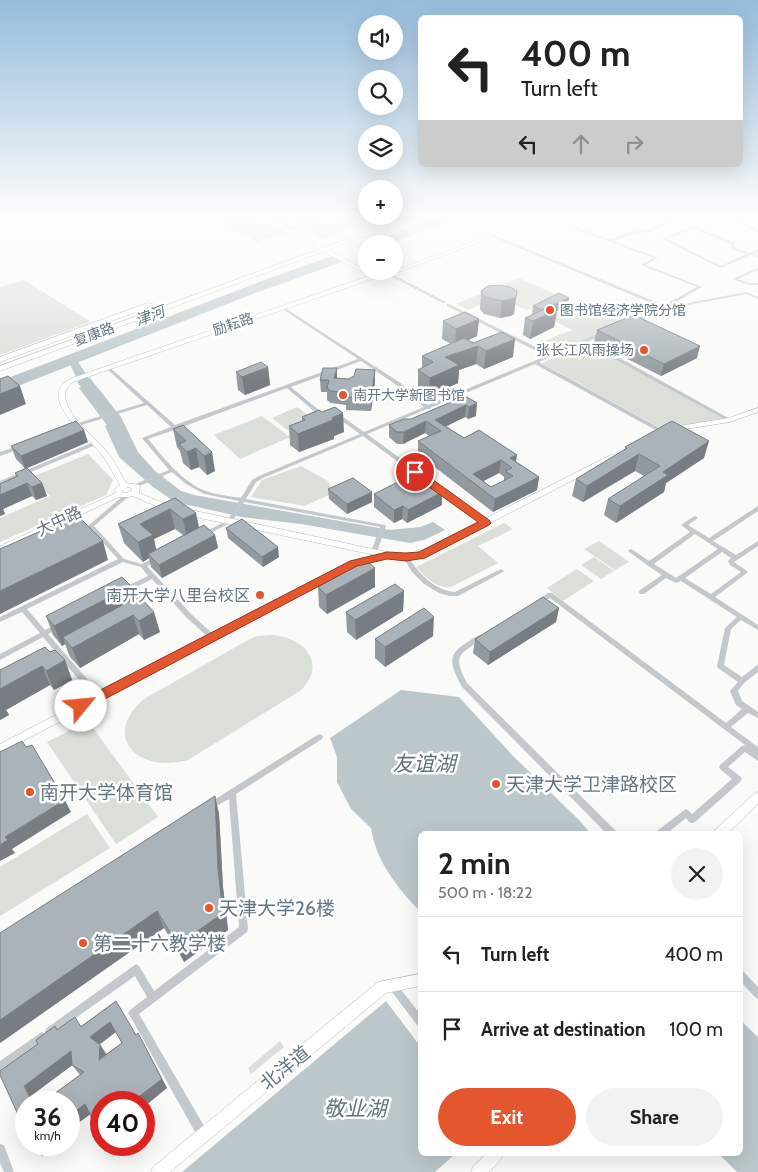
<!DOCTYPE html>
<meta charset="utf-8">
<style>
:root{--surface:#fff;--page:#f2f2f2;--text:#222;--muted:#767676;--line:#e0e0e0;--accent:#e4572e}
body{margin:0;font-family:Cabin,"Noto Sans SC",sans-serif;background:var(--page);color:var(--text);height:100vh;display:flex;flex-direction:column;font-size:19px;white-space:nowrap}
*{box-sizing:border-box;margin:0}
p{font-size:16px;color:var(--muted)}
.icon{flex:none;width:28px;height:28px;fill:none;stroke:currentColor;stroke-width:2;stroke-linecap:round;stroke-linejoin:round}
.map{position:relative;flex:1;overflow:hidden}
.panel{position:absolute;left:418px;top:831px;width:325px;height:325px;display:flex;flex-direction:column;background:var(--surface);border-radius:8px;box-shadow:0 5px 20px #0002}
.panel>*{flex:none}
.banner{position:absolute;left:418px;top:15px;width:325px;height:152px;border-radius:8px;box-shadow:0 5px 20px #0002;background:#fff;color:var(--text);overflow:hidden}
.controls{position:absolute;left:358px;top:15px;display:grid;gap:10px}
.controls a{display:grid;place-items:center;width:45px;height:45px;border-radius:50%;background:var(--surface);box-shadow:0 5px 20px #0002;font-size:25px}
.speed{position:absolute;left:15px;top:1091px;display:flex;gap:10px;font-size:25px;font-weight:700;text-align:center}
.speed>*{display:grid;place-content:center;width:65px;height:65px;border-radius:50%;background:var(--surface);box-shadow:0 5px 20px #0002;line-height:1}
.speed small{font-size:12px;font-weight:400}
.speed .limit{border:8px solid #d22;background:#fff;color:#111}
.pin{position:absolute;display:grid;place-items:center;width:42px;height:42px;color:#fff;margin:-21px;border:2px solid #fff;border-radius:50%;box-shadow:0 1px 5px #0007}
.me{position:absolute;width:55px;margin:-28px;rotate:62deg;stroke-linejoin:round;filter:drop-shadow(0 0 4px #0008)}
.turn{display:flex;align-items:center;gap:18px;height:105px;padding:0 20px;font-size:22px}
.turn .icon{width:65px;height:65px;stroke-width:2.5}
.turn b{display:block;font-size:35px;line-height:42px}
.lanes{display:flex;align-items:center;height:48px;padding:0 20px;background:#0003;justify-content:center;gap:25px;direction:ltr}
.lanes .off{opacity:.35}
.round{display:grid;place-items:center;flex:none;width:52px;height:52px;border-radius:26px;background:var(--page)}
.head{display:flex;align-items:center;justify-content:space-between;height:85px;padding:0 20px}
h1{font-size:30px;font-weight:700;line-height:38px}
.button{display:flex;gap:10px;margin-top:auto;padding:10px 20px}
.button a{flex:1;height:58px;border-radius:30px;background:var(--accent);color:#fff;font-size:20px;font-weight:700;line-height:58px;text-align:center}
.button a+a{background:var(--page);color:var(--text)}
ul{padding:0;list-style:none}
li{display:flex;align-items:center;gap:15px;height:75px;padding:0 20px;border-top:1px solid var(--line)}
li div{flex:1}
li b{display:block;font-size:19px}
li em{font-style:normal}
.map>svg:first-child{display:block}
</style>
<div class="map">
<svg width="758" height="1172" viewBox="0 0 758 1172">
<rect width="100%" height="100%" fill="#fafaf8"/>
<path fill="#dadfd7" d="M211,217H308L323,224L346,217H389L324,238L303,227L257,242Z
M519,278L559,296L527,310C499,297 496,297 468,310L456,304Z
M24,280L91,322L0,355V287Z
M571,308L590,317L601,312L627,324L554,355L534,345L572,330L549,318Z
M588,343L724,419L664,430L542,363Z
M297,407L316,421L290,432L272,418Z
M262,416L290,437L240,459L214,435Z
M88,454L113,480L106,495L0,542V518L50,496L32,477Z
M301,466L328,481L333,493L305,506L251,497L262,480Z
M504,523L513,529L478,546L498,563L451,587C436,589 426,577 416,567Z
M599,541L629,562L615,570L584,549Z
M594,557L614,571L601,579L581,565Z
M577,569L594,581L563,601L547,588Z
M273,635C305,638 328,664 300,691L188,760C139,774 100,737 144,699L248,640L257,636Z
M88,721L158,817L116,844L47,742Z
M87,814L110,848L0,916V867Z
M280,1041L284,1047L251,1074L248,1068Z"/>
<path fill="#bbc7cb" d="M436,217H458L389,244H367Z
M332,256L342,262L250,295L0,393V381L267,279Z
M87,377L90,378L121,417L138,452L155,471L181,491L194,495L390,530L420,527L433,522L445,530L424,540L410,543L301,524L242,517L175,502L153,487L119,457L105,426L107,425L79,388L81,387L77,382Z
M401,690L459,697L513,756L579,820L591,834H420V911C397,888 376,861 371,828L351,809L337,782V757L330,738Z
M386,1001L420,1046V1154H455L435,1172H182Z
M740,1020L758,1037V1172H737L719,1154H740Z"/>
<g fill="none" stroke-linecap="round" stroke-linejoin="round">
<path fill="#bbc7cb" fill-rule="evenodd" d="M73,357C78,359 89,380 94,387L93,389H85L77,379L68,360Z"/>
<defs>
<path id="secondary" d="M249,217H254L267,224L263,225Z
M259,217H264L316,244L312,237L280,217H285L316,235L322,244L319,245L366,270V271L375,274L394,271L490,235L495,236L391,275L375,278L73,382C46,400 96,438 108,453C115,462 120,473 126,483L139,485L140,487L139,493L171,506L172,508L168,510H165L133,496L129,497H119L0,552V546L116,493L114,490L120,485C114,475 109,464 102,455C88,436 31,394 75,377L369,276ZM127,487L132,488V490L127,493H123L122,491Z
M758,408V412L730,422L673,431L669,429L673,427L729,418Z
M611,455H614L618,457L424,557L406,560L386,558L357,566L0,753V744L351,562L375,555L186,515L182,512L183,510L186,509L387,552L406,554L419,552Z
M758,792V804L727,834H713L715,830L754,794Z
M420,974V986L386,993L170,1172H151L153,1167L378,982Z
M486,1154H503L501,1159L489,1172H471L473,1167Z"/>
<path id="highway" d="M408,217H416L0,371V366Z
M148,303L155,305L0,362V357Z"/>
</defs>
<use href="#secondary" stroke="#b3babf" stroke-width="1"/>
<use href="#highway" stroke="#b4b9bd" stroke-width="1"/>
<path fill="#c3c8cc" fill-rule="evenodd" d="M545,217H550L611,240L630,232L647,230L680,217H685L649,232L632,234L614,241L658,258L646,265L702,287L667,307L746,292L758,297V299L746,294L668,309L636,322H632V320L663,308L490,236L493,235L664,305L697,287L641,265L653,258Z
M715,217H720L696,227L734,242L735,247L749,253L758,249V251L753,254L758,256V258L750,255L721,268L662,239ZM693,229L731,244L732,249L746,254L721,266L667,239Z
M748,217H753L740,222L758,230V232L735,222Z
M758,268V270L738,279L749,283H758V285H749L732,279Z
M388,273H390L446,302L443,303L388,275Z
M447,304H449L550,354L600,333H604V335L589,341L732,420V421H728L585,343L539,362L665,431V433H661L535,364L430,408V409H427L367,434L487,522L488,523L487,524H483L363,436L263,478L256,482L246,499L385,525L386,526L377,552L374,554L371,552L380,527L244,502L232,522L207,535H203L202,534L203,533L228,520L239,501L204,494L186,484L172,472L137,487H133L132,486L133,485L169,470L142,438L171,427L147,405L75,427H71L70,426L71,425L144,403L106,368V366H108L175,425L358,359L281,308L280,307L282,306L399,382L428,405L546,356L447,306ZM361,361L395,384L424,407L364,432L339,414H335V416L360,434L259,476L252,480L241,498C230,496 217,495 206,491C182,482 164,458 148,439L177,429L287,388L322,418H326V416L291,387Z
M96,441L98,442V444L0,485V481Z
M20,445L22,446V448L0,456V452Z
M126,494L128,495L129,496L128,497L94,526L124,559L142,564L154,558H158L159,559L158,560L147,566L190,613L215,636L216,638L215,640H211L186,617L152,579L127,592H123L122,590L123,588L148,576L141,567L123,562L27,609L45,630L55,625H59L60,627L59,629L48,634L101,695L102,697L101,699L98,700L95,699L43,637L0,660V654L40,633L22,612L0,622V617L118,559L88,526L124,495Z
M758,506V511L713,541L736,555L758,541V546L734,562L747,571L748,572L747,573L715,597L758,625V630L741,620L731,629L724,665L742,677L756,666L758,665V672L744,683L738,691L742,701L758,712V718L748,713L731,727L758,747V761L745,752L728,767L741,777L742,779L741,781L695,822L692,823L689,822L686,818L666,834H656L657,831L683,811L686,809L689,811L692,814L732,779L720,769L719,767L720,765L742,746L745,745L550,598L539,604L536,602L548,593H552L726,723L742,709L736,705L730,691L738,682L718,668L717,666L725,628L737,617L681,581L676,583L666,578L644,594H640L639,592L640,590L662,575L647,565L628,551L631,549L633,550L649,561L690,532L681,525L693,517L695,516L698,518L688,525L709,538ZM695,534L718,549L676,578L654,564ZM722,552L731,558L728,561L730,565L741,572L711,594L685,578Z
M406,555L408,556C418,573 434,590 455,592L501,569L504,571L503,572L458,596H449L439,593L424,584L412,572L403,557Z
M479,635H483L484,637L483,639C459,654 452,655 467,683L616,831L617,834H607L462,687C445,656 450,652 479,635Z
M319,734L322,735L323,737L322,739L236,794L248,929L247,932L139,1014L207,1131L208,1135L207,1139L203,1140L199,1139L130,1016L128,1013L130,1010L147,997L135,976L53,1034L50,1036L47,1034L45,1031L47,1028L136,964L139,966L154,991L239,927L229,799L209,810L206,809L205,807L206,805Z
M740,969L743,971L758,987V999L755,997L740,981Z
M392,980L395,982L420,1014V1027L417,1025L389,988L387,985L389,982Z
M42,1032L45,1034L47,1037L45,1040L3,1070L0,1072V1061Z
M0,1144L4,1145L14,1172H4L0,1163Z"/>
<use href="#secondary" fill="#fff" fill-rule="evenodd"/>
<use href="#highway" fill="#fff" fill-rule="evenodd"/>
</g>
<path fill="#929a9f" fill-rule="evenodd" d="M488,286L514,314L510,316L500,318L484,314L480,309L481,292Z
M569,298L567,306L557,311L554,327L530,339L523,335L525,318L532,315L533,306Z
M479,319L477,336L468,340L513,357L484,369L476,364L459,370L458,383L429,396L418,388V370L422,368V356L451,344L442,339L443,321Z
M597,330L697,358L661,376L594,342Z
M268,367L270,385L245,395L238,390L236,372Z
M337,368V378L348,379L375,370V382L371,411L346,410V405L331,403L327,400V392H321L320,380Z
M467,397L476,416L468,419L465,417L446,426L464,438L516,462L539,477L537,490L493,512L418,454V441L429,436L425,433L403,444H397L389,437V425L411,419ZM499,473L504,477V481L491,487L483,481Z
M302,417L344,432L334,436V439L299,452L290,445L289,426L302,421Z
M183,425L215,471L207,475L199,467L191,470L183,463L180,451L177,447L173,429Z
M88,442L27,468L42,483L47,496L36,500L32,496L3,509L5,514L0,516V484L16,477L15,473L25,468L16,459L11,446Z
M625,447L704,458L666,483L664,492L616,523L604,515L608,499L644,476L635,471L583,502L572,496L576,479L625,450Z
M328,489L372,502L347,514L329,499Z
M442,492V505L407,523L402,519L394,523L374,507V494Z
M175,498L199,527L215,535L218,548L162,578L151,567L149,558L143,562L124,543L118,524ZM175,529L183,535L156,550L154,539Z
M226,528L279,557L263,567L228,538Z
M318,587H375L327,614L319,607Z
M404,591L403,611L356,640L347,632L346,612Z
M135,599L160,632L144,640L139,634L80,668L70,657L65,644L62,646L53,635L46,616Z
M559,608L556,622L488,665L473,653L475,639Z
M433,636L385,667L375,658V639Z
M50,652L65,660L72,680L54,690L50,685L6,710L9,715L0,720V670Z
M215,796L219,814L223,887L228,930L184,962L164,928L0,1043Z
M116,1001L167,1088L101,1102V1134L98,1130L90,1114L74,1126L76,1130L69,1136L80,1075L72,1065L32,1095L26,1102L57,1030L81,1026ZM116,1032L122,1043L106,1054L100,1044Z"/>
<path fill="#777d82" d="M517,291L514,314L510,316L500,318L502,301Z
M569,298L567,306L557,311L554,327L530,339L533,321L543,310Z
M479,319L477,336L455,346L456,329Z
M515,339L513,357L484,369L486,351Z
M478,346L476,364L459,370L458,383L429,396L430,378L445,357Z
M700,346L697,358L661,376L664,364Z
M268,367L270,385L245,395L242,377Z
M337,368V380L334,378Z
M375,370V382L371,411V399Z
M20,386L26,404L0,415V394Z
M477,403L476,416L468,419L469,407Z
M466,405L465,417L439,430L435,420Z
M343,413L344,432L334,436V439L299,452L298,434Z
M426,421L425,433L403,444L404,432Z
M84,430L88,442L25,469L21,456Z
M709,441L704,458L666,483L664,492L616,523L620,506L663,472Z
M196,448L199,467L191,470L187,452Z
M212,452L215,471L207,475L204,456Z
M639,454L635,471L583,502L587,486Z
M517,455L515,468L510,458Z
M501,460L499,473L476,485L473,474Z
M539,477L537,490L493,512L495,499Z
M27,483L32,496L3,509L5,514L0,516V495Z
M42,483L47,496L36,500L32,487Z
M372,492V502L347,514V504Z
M442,492V505L407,523L408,510Z
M403,506L402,519L394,523V510Z
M170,509L175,529L154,539L157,554H148L149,558L143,562L138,542L140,524Z
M196,513L200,532L187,539L183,519Z
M215,535L218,548L162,578L159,565Z
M103,541L108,560L0,614V591Z
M278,547L279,557L263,567L262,557Z
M375,568V587L327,614L326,595Z
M131,586L136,606L63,637L65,644L62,646L54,626Z
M404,591L403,611L356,640L355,620Z
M559,608L556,622L488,665L490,652Z
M154,612L160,632L144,640L139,621Z
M133,615L139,634L80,668L72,648Z
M434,617L433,636L385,667V647Z
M65,660L72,680L54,690L46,671Z
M42,666L50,685L6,710L9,715L0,720V689Z
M215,796L219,814L223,887L228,930L184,962L178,945L218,869Z
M65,800L71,812L12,849L15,853L0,861V845L5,837Z
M157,911L164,928L0,1043V1020Z
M110,1022L116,1032L96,1047L90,1037Z
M138,1033L167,1088L144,1107V1102H132Z
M100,1045L106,1054L99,1060Z
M71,1051L78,1061L32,1095L36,1102H32L24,1086Z
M85,1104L92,1113L74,1126L76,1130L69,1136V1116Z
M101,1127V1134L98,1130Z
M38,1145H57L42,1156L34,1148Z"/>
<path fill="#aab3b9" stroke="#777d82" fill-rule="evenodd" d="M499,285L510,287L517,291L516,297L512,299L502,301L485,297L481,292L482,290L488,286Z
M559,293L569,298L542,310L533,306Z
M549,307L557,310L533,321L525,318Z
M465,312L479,319L456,329L443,321Z
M634,315L700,346L664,364L597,330Z
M502,332L515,339L486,351L478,346L445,357L459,365L430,378L418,370L433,362L422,356L464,338L473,343Z
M261,362L268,367L242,377L236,372Z
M323,368H337L334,378L348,379L354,376L356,369L375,370L371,399L346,397L347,393L331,391L327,388L329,380H320Z
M8,376L20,386L0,394V379Z
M467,397L477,403L469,407L466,405L435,420L464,438L479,430L517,455L510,458L539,477L495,499L418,441L441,431L426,421L404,432H397L389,425L404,419H411L458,399L461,400ZM501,460L512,468L505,471L513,476L491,487L473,474Z
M335,407L343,413L332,418L333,420L298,434L289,426L305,420L302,417L319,410L322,412Z
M76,421L84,430L21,456L11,446Z
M672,421L709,441L663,472L668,475L620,506L608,499L660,466L639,454L587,486L576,479L627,448L625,447Z
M183,425L212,452L204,456L196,448L187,452L179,444L186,441L173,429Z
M27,468L42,483L32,487L27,483L0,495V484L18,476L15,473Z
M416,473L442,492L408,510L403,506L394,510L374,494Z
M353,478L372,492L347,504L328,489Z
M175,498L196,513L183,519L170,509L140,524L153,535L138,542L118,524Z
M77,515L103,541L0,591V549Z
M242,519L278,547L262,557L226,528Z
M204,525L215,535L159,565L148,554Z
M366,560L375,568L326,595L318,587Z
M122,577L131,586L54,626L46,616Z
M395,584L404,591L355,620L346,612Z
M139,596L154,612L139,621L133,615L72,648L63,637Z
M543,597L559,608L490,652L475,639Z
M424,608L434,617L385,647L375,639Z
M45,647L50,652L55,650L65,660L46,671L42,666L0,689V670Z
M22,741L26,747L32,745L65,800L5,837L8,840L0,845V752Z
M215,796L218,869L223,913L178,945L157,911L0,1020V933Z
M116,1001L136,1035L138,1033L162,1079L132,1102H101V1127L98,1130L85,1104L69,1116V1102H43L84,1072L72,1065L71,1051L24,1086L32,1102H26V1132L0,1075V1071L38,1044L36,1040L55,1026L57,1030L75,1017L81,1027ZM110,1022L122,1043L99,1060L100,1045L90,1037Z
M32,1145H38L34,1148Z"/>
<linearGradient id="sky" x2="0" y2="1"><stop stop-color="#96bcdc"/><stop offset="0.57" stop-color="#fdfdfc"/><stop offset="1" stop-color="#fdfdfc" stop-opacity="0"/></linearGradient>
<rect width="758" height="381" fill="url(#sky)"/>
<path fill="#e4572e" stroke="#94391e" d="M411,469H418L489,520L491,523L489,525L425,558L406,561L387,559L357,566L86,709L81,711L77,709L75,706L77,702L350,561L387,552L406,553L419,552L478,522L411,474Z"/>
<g fill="#e4572e" stroke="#fff" stroke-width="2">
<circle cx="550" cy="310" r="5"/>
<circle cx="644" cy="350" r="5"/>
<circle cx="343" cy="395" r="5"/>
<circle cx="260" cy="595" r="5"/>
<circle cx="496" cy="784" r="5"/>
<circle cx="30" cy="792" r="5"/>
<circle cx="209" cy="908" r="5"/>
<circle cx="83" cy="943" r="5"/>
</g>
<g text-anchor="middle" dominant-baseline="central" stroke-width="5" stroke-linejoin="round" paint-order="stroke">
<g font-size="14" fill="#657683" stroke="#fff" text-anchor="start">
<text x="560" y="310">图书馆经济学院分馆</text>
<text x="634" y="350" text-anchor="end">张长江风雨操场</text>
<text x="353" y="395">南开大学新图书馆</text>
</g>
<g font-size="14" fill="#657683" stroke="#fff">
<text transform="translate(233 324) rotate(-19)">励耘路</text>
<text transform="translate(94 334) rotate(-20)">复康路</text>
</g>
<g font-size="15" font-style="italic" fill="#60757c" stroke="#fff">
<text transform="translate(150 316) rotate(-21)">津河</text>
</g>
<g font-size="16" fill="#657683" stroke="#fff">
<text transform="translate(59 521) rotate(-25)">大中路</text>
</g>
<g font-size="16" fill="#657683" stroke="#fff" text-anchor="end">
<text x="250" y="595">南开大学八里台校区</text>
</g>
<g font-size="19" fill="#657683" stroke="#fff" text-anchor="start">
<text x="506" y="784">天津大学卫津路校区</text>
<text x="40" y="792">南开大学体育馆</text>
<text x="219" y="908">天津大学26楼</text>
<text x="93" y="943">第二十六教学楼</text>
</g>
<g font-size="19" fill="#657683" stroke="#fff">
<text transform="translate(285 1068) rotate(-39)">北洋道</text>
</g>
<g font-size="21" font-style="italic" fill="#60757c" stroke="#fff">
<text x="424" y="763">友谊湖</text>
<text x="355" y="1108">敬业湖</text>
</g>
</g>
</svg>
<div class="controls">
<a><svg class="icon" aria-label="sound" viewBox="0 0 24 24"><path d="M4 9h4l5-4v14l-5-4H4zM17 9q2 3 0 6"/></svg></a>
<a><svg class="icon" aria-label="search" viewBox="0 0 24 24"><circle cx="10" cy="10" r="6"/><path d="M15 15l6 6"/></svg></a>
<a><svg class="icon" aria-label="layers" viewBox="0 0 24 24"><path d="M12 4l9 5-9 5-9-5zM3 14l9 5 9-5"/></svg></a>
<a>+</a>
<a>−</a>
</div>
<div class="speed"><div>36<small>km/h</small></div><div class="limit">40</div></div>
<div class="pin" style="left:415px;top:472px;background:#d93025"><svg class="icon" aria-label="arrive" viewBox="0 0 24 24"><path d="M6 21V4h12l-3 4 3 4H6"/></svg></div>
<svg class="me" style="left:81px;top:706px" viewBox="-20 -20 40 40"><circle r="19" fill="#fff"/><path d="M0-13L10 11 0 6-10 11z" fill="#e4572e"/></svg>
<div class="banner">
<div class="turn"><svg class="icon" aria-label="left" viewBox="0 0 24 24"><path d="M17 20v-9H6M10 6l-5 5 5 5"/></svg><div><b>400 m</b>Turn left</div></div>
<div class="lanes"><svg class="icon" aria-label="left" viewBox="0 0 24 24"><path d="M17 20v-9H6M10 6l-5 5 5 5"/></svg><svg class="icon off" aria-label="ahead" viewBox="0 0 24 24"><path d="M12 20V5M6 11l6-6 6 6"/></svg><svg class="icon off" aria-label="right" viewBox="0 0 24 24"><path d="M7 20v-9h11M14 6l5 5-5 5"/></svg></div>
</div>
<section class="panel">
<div class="head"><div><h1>2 min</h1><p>500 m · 18:22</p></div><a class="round"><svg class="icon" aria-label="close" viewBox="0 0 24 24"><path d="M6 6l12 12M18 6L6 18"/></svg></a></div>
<ul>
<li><svg class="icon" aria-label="left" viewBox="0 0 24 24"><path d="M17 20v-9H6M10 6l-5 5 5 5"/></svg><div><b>Turn left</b></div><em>400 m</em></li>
<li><svg class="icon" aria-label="arrive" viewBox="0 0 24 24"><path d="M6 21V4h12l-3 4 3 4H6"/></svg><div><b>Arrive at destination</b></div><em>100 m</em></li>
</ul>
<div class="button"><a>Exit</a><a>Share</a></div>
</section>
</div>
